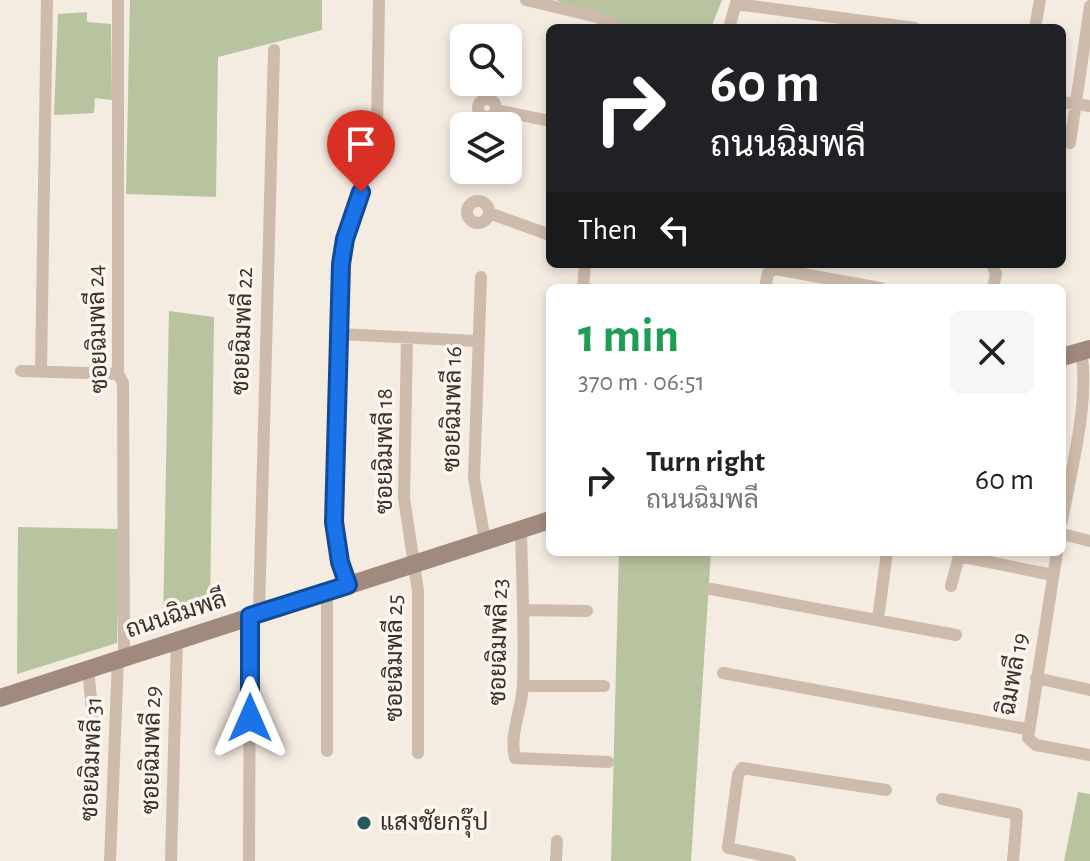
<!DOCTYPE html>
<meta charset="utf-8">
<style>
:root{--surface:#fff;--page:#f6f6f6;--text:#222;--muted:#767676}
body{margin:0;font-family:"Alegreya Sans",Sarabun,sans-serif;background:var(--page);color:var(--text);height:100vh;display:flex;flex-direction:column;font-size:30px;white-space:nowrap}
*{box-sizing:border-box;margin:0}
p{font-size:26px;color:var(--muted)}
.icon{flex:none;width:44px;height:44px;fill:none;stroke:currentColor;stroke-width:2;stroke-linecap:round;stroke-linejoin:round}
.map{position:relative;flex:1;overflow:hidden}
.side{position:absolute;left:546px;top:284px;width:520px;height:272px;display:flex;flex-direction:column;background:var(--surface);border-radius:12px;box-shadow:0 4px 12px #0003}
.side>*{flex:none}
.guide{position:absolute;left:546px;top:24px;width:520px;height:244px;border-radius:12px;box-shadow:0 4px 12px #0003;background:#202124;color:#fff;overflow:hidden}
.tools{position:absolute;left:450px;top:24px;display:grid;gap:16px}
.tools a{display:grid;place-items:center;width:72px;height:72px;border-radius:12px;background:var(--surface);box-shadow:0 4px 12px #0003;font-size:40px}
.pin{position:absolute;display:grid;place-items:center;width:68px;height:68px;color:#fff;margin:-82px -34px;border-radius:50% 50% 50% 0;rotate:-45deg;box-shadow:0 0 8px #0007}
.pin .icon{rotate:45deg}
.me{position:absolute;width:88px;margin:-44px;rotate:0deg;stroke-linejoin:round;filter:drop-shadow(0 0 6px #0008)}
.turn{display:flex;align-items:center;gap:28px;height:168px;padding:0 32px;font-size:36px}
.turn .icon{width:104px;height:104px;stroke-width:2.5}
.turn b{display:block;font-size:56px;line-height:68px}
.then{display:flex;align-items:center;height:76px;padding:0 32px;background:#0003;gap:16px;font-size:30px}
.round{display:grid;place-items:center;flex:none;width:84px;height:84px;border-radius:12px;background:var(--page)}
.headline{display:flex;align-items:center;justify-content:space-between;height:136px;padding:0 32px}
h1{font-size:48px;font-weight:700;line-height:60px;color:#1e9e55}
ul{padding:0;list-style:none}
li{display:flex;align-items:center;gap:24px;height:120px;padding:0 32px}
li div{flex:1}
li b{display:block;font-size:30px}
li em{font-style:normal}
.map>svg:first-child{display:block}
</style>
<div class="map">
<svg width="1090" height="861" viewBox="0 0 1090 861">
<rect width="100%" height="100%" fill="#f4ebe1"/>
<path fill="#b8c4a0" d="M130,0H322V30L218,57L216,197L126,194Z
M556,0H722L711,28H617Z
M87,12V22L111,24L112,100L95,98L94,113L54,115L58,14Z
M169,311L214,317L210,611L163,624Z
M18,527L120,529L117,643L17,674Z
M619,552H711L691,861H611Z
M1078,792L1090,794V861H1064Z"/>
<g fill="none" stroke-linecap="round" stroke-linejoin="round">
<path stroke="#cdbbac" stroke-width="12" d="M118,0V374L123,383L124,656
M526,0L597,17L619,28
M737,4L915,28
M729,28L737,0
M1035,28L1040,0
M478 108a9 9 0 1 1 18 0a9 9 0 1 1-18 0Z
M1062,102L1090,106
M497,110L550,121
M1070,143L1090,6
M467 212a11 11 0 1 1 22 0a11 11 0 1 1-22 0Z
M489,213L550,235
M992,264L996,274L993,288
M481,277L474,478L485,541
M583,288L585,264
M765,288L768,273L775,269L880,288
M339,334L476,341
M407,338L404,498L418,591V753
M21,371L118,374
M41,371L47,0
M1062,521C1071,470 1090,402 1081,351
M521,529C522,581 525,633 523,685C522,710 509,733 515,758L608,762
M1062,534L1090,541
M1057,552L1028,738L1036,745L1090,755
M348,585L340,562L334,522L341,264L377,130L379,0
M951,586L959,556L1053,575
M711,589L956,635
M523,610L587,611
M259,613L274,50
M878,619L887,552
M88,668L93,720
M723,673L1026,729
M1036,678L1090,690
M523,686H604
M327,751V591
M942,799L1017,814L1013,861
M110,861L118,658
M171,861L177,639
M249,861L250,616
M556,861L557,841
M790,861L728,848L738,775L742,768L886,790"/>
<path stroke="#a18a7d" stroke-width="18" d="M1062,357L1090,349
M0,698L550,520"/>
</g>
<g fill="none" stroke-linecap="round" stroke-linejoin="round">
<defs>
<path id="route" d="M250,718V616L348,585L340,562L334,522L341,264L345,239L361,192"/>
</defs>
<use href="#route" stroke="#114b97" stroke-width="20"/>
<use href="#route" stroke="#1a73e8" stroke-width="14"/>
</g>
<circle fill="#1f5a5e" stroke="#fbf5ee" stroke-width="3" cx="364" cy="823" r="8"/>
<g text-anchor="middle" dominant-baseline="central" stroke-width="7" stroke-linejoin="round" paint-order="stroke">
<g font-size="24" fill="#3b302b" stroke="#fbf5ee">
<text transform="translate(98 329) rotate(-92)">ซอยฉิมพลี 24</text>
<text transform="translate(243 331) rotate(-88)">ซอยฉิมพลี 22</text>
<text transform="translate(453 409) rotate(-89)">ซอยฉิมพลี 16</text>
<text transform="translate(385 451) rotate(-90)">ซอยฉิมพลี 18</text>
<text transform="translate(176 615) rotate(-18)">ถนนฉิมพลี</text>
<text transform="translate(499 642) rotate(-89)">ซอยฉิมพลี 23</text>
<text transform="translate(395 658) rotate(-90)">ซอยฉิมพลี 25</text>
<text transform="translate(1014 674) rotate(-80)">ฉิมพลี 19</text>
<text transform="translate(152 750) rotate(-89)">ซอยฉิมพลี 29</text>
<text transform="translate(92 759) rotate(-88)">ซอยฉิมพลี 31</text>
</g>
<g font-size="24" fill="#3b302b" stroke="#fbf5ee" text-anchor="start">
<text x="380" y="823">แสงชัยกรุ๊ป</text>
</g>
</g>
</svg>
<div class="tools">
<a><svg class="icon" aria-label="search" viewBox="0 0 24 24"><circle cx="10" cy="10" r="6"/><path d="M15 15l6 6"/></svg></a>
<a><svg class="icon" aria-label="layers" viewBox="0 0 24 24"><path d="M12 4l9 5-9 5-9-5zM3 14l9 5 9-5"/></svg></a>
</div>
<div class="pin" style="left:361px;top:192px;background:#d93025"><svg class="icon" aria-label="arrive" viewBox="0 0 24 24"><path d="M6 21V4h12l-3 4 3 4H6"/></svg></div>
<svg class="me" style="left:250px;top:718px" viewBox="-20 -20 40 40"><path d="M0-17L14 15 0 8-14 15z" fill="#1a73e8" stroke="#fff" stroke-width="4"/></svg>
<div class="guide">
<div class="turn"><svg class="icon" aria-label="right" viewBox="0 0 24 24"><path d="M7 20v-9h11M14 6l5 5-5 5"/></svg><div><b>60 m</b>ถนนฉิมพลี</div></div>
<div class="then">Then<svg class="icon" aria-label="left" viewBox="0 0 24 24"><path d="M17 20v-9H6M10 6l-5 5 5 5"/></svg></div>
</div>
<section class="side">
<div class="headline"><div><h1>1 min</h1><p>370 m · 06:51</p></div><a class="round"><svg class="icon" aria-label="close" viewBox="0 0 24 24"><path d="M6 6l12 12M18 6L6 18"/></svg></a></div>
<ul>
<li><svg class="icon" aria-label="right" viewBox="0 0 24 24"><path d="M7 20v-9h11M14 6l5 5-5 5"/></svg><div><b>Turn right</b><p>ถนนฉิมพลี</p></div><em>60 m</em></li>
</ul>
</section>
</div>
